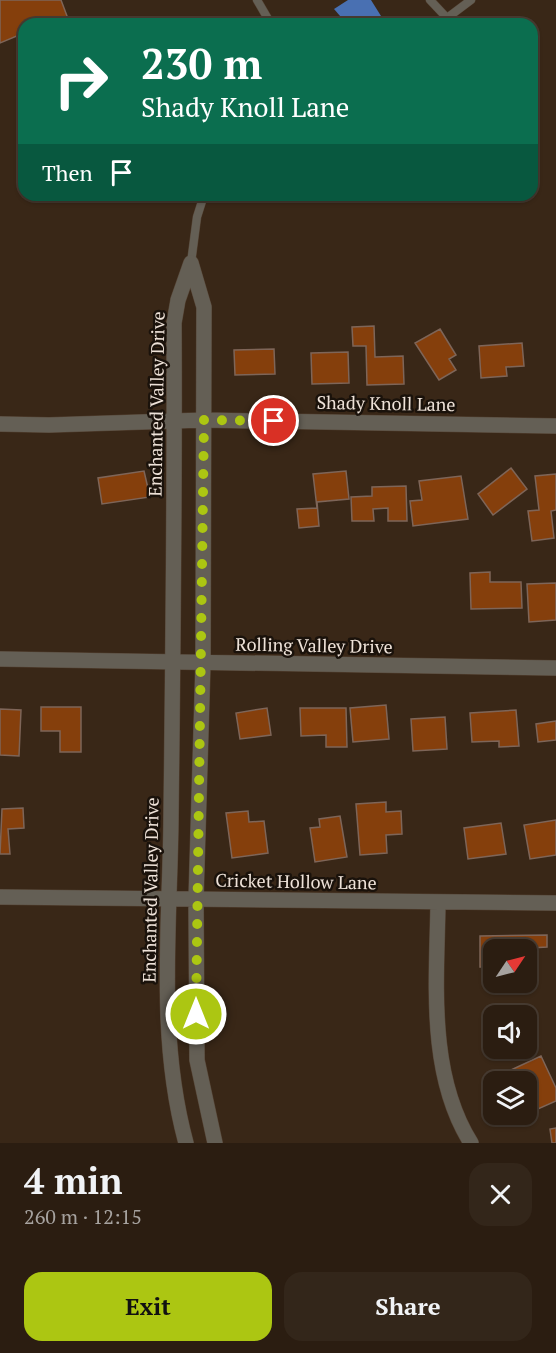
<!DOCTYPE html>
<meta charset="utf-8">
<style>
:root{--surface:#2b1d11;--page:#33261a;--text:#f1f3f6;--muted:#a6a29f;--line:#473b31;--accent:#acc612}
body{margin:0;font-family:"PT Serif",serif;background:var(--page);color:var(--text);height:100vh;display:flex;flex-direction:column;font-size:22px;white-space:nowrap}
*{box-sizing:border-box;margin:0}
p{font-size:20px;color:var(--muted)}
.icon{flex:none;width:33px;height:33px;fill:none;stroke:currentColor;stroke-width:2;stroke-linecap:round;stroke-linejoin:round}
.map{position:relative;height:1143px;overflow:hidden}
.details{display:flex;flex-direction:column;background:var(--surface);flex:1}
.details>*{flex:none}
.guide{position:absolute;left:18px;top:18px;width:520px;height:183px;border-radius:18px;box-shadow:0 2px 4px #0004,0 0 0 2px var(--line);background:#0b6e4f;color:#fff;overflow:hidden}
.needle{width:39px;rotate:55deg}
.fabs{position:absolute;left:483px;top:939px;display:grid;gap:12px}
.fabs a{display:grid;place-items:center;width:54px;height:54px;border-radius:12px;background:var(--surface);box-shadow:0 2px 4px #0004,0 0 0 2px var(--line);font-size:30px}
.pin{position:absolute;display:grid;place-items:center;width:51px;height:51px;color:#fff;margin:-26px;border:3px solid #fff;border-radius:50%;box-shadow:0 2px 6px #0007}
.me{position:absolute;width:66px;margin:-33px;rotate:0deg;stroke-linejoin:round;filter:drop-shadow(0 0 4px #0008)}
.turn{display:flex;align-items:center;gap:21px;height:126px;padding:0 24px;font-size:27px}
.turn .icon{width:78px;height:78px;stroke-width:2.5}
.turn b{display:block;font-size:42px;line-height:51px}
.then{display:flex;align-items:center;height:57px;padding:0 24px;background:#0003;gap:12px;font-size:22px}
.round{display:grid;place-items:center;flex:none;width:63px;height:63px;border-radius:18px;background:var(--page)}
.head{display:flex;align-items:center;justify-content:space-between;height:102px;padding:0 24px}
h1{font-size:36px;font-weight:800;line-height:45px}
.action{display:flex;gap:12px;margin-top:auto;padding:12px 24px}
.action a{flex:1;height:69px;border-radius:18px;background:var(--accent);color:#111;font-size:24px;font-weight:800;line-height:69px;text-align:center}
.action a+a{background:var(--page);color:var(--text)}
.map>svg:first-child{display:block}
</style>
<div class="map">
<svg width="556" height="1143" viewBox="0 0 556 1143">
<rect width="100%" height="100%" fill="#392717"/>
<path fill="#4970b2" d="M348,0H371L386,24H347L334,9Z"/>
<path fill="#853f0c" stroke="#7e6558" stroke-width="1.5" d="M0,0H61L67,16L47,24H24V33L0,43Z
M374,326L375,357L403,356L404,384L367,385L366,346H353L352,327Z
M440,329L456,355L449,359L456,370L439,380L415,343Z
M522,343L524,366L506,367L507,376L481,378L479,346Z
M274,349L275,374L235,375L234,350Z
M348,352L349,383L312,384L311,353Z
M511,468L527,489L493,515L478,494Z
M144,471L150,497L102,504L98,478Z
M346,471L349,499L317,502L319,526L299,528L297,509L317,508L313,474Z
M556,474V510L551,511L554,538L532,541L528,511L539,510L535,476Z
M461,476L468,519L413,526L410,501L422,500L419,481Z
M406,486L407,521H388V508L373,509L374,521H352L351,497L372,496V487Z
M490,572V582H521L522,608L471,609L470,573Z
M556,583V620L529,622L527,584Z
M386,705L389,739L353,742L350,708Z
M41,707H81V752H60V731H41Z
M267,708L271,735L240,739L236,713Z
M300,708H346L347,747H326V735L301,736Z
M0,709L21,710L19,756L0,755Z
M516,710L519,746L499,747V741L472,742L470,713Z
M445,717L447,749L413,751L411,719Z
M556,721V740L538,742L536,724Z
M386,802V812L401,811L402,834L386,835L387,853L360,855L356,804Z
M23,808L24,828L8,829L10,854H0L2,809Z
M248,811L249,822L264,821L268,853L232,858L226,813Z
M340,816L347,857L315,862L310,828L320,827L319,819Z
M556,820V855L530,859L524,825Z
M501,823L506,854L468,859L464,828Z
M547,935V947L494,950V967H480V936Z
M500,982H526V985H500Z
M517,1010L518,1016H494V1041L489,1015Z
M526,1016H529L532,1036L526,1037Z
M495,1048H521V1053L496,1057Z
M541,1056L556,1088V1101L529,1113L526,1082H498L496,1077Z
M556,1128V1143H552L550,1129Z"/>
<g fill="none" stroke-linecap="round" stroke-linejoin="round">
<defs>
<path id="service" d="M257,0L271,24
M430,0L447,18L471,0
M191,263L197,217L204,195"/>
<path id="minor" d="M191,263L204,307L203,663L196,899L197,1060L215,1143
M0,424L49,425L204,420L556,426
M0,659L556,668
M0,897L556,903
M438,902C437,980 427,1073 471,1143
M186,1143C157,1037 170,926 171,818C173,653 175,488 174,323L178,300L191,263"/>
</defs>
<use href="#service" stroke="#564536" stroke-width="9"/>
<use href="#minor" stroke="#564536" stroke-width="16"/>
<use href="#service" stroke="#645f55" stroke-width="8"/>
<use href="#minor" stroke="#645f55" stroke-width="15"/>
</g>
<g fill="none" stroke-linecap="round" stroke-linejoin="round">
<path stroke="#acc612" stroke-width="10" stroke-dasharray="0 18" d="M196,1014L204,420L274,421"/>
</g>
<g text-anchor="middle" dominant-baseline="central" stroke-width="5" stroke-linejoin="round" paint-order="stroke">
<g font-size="18" fill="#eee2d8" stroke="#1a120b">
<text transform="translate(386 403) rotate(1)">Shady Knoll Lane</text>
<text transform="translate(156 404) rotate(-89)">Enchanted Valley Drive</text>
<text transform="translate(314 645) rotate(1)">Rolling Valley Drive</text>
<text transform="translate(296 881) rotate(1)">Cricket Hollow Lane</text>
<text transform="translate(150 890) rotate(-89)">Enchanted Valley Drive</text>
</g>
</g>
</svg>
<div class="fabs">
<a><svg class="needle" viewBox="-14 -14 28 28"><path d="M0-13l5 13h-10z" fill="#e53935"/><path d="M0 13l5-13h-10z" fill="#a6a29f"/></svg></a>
<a><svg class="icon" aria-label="sound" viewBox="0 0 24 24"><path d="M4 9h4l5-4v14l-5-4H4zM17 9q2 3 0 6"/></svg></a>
<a><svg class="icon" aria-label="layers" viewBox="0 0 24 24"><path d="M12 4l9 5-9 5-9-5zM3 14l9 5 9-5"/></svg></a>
</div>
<div class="pin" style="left:274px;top:421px;background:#d93025"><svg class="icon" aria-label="arrive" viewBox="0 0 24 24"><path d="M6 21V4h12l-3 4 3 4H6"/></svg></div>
<svg class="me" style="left:196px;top:1014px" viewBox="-20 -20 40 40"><circle r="17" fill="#acc612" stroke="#fff" stroke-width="3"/><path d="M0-11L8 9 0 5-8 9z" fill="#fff"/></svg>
<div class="guide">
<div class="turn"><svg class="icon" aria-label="right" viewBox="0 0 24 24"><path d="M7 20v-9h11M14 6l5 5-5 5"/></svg><div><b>230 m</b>Shady Knoll Lane</div></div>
<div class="then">Then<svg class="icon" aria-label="arrive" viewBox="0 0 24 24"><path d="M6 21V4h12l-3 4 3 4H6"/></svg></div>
</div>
</div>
<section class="details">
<div class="head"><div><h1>4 min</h1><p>260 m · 12:15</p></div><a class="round"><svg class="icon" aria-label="close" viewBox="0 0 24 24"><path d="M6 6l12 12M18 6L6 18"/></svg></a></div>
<div class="action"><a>Exit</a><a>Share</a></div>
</section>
